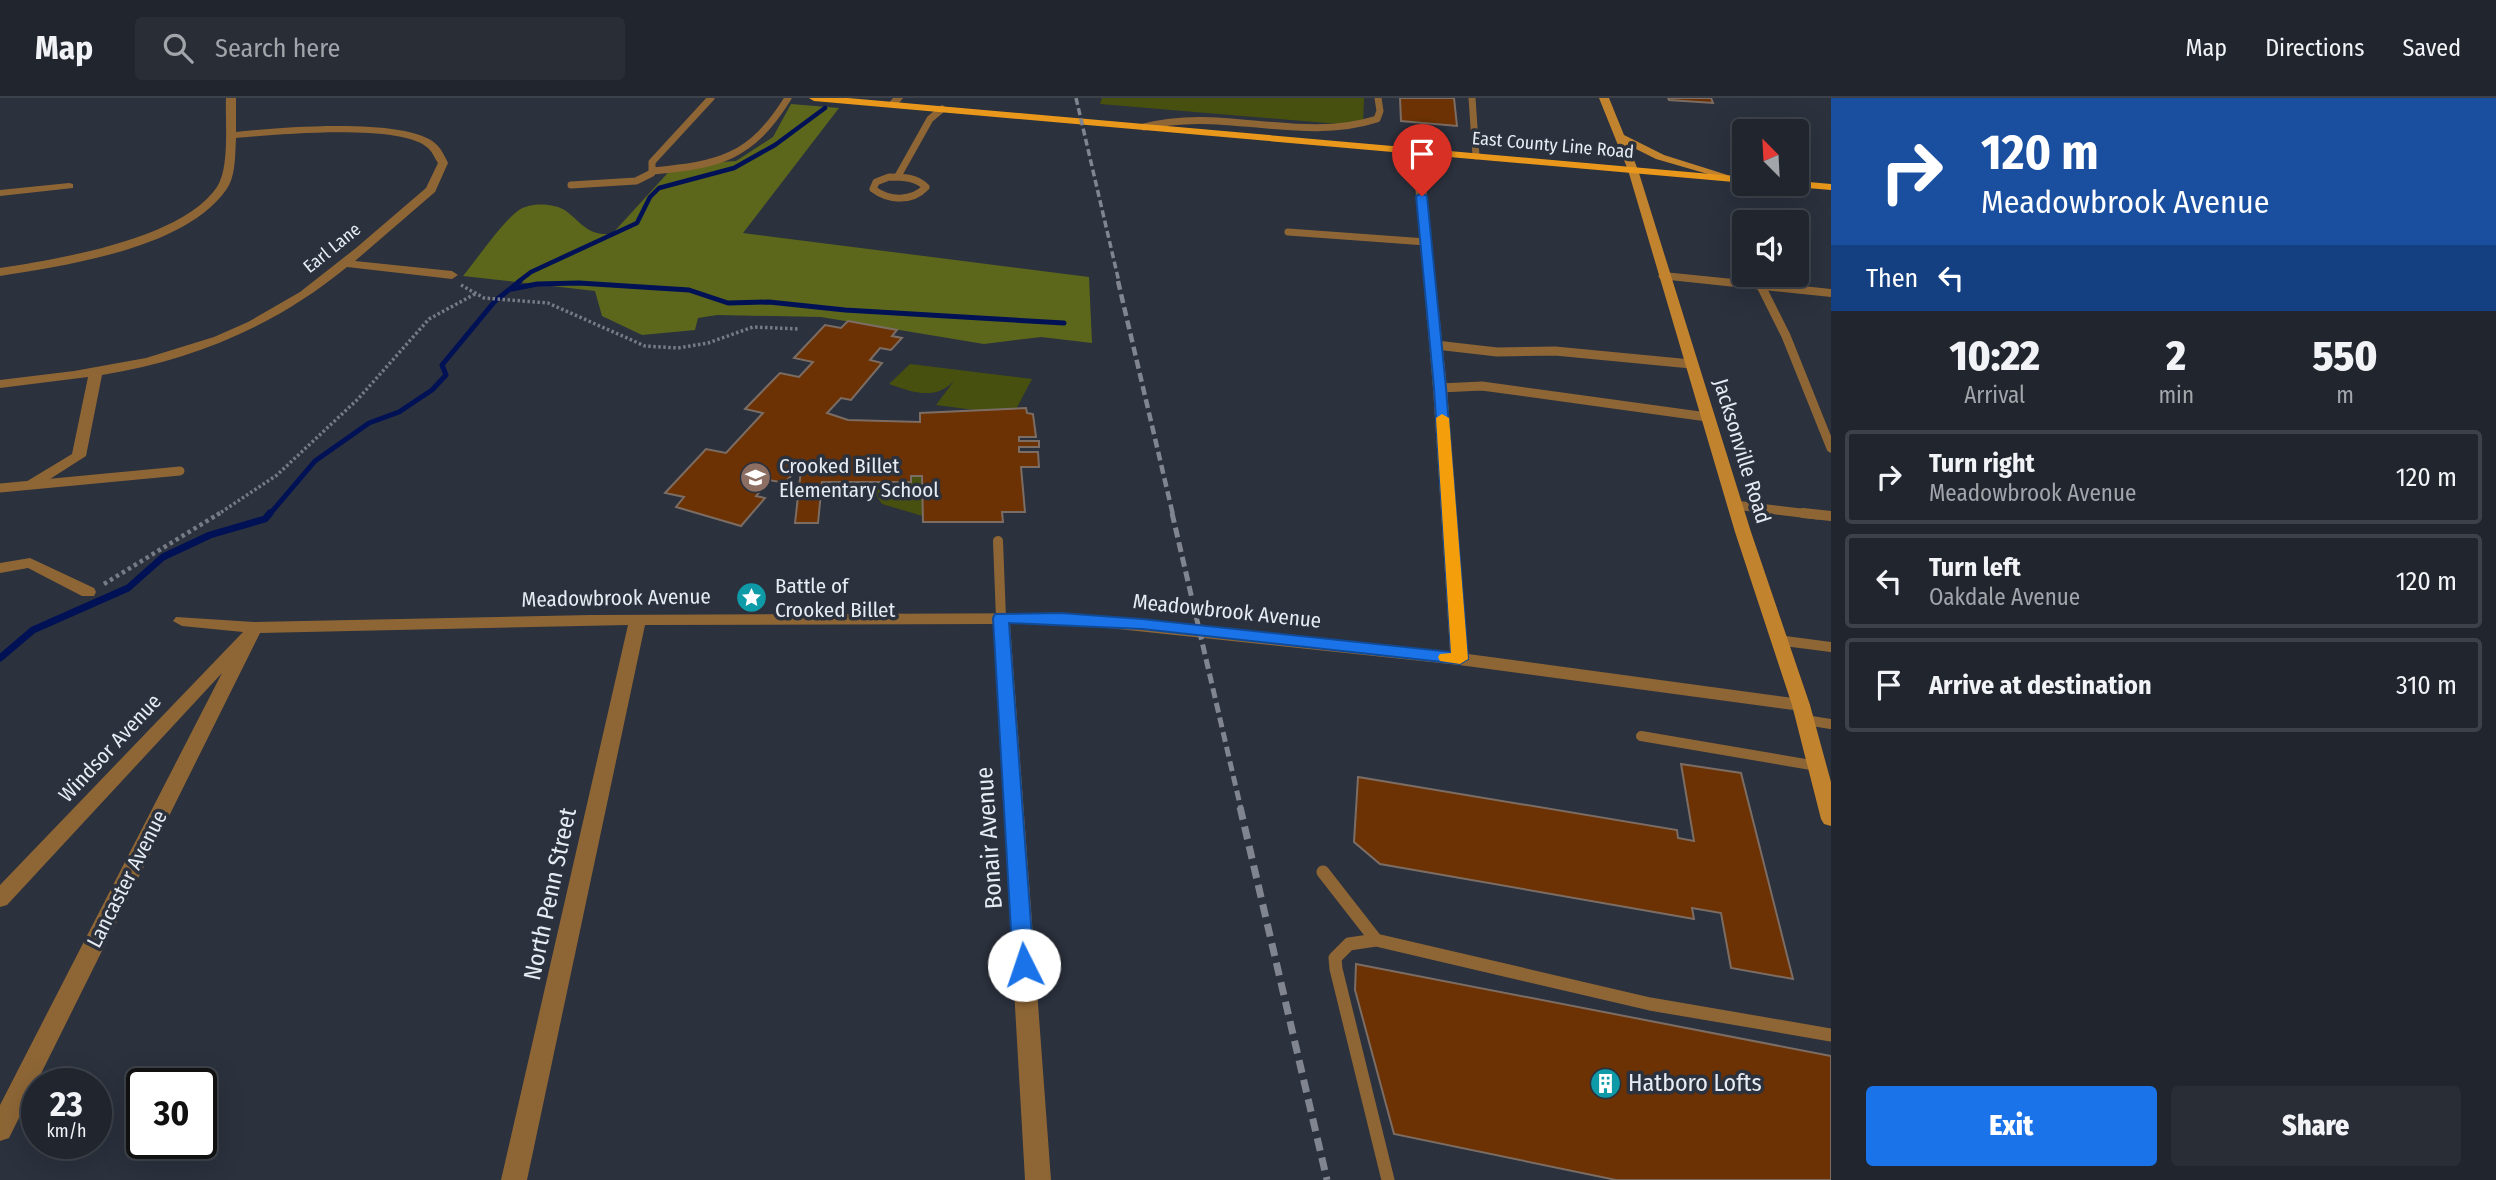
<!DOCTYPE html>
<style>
:root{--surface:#20252e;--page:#282d36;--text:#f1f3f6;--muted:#a2a5aa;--line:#3d424a;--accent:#1a73e8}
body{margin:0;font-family:"Fira Sans Condensed",sans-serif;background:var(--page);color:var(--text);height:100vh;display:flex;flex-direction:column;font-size:26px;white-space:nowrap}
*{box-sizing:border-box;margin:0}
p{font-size:23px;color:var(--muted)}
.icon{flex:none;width:38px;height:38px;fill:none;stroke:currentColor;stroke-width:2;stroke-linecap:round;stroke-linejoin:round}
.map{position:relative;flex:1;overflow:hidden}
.drawer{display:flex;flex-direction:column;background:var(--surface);width:665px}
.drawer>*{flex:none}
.guide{background:#1a4fa0;color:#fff;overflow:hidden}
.needle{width:46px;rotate:336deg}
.buttons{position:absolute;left:1732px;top:21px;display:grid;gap:14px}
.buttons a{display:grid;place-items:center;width:77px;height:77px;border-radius:7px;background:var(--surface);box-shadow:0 7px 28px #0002,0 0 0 2px var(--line);font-size:35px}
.speed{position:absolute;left:21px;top:970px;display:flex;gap:14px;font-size:35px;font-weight:700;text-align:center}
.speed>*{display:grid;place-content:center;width:91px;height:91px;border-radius:50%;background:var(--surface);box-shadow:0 7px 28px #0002,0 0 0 2px var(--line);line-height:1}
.speed small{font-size:18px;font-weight:400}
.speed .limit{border:4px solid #111;border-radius:10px;background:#fff;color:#111}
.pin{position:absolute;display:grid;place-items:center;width:60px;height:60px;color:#fff;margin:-72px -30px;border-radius:50% 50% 50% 0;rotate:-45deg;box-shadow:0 0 7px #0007}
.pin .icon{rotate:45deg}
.me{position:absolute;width:77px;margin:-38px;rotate:356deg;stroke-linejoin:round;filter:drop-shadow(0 0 5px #0008)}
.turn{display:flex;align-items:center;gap:24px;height:147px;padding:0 35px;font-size:32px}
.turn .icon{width:91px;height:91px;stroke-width:2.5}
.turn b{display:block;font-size:49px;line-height:60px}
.then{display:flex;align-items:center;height:66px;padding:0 35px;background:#0003;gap:14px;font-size:26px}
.eta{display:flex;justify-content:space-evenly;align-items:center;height:119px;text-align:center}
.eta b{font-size:42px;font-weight:800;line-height:49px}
.primary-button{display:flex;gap:14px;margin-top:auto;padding:14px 35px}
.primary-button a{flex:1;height:80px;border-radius:7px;background:var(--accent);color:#fff;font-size:28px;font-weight:800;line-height:80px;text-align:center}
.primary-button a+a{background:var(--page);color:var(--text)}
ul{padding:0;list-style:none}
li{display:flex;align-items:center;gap:21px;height:94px;margin:0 14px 10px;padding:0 21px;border:4px solid var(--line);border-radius:7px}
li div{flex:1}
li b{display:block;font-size:26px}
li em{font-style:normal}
header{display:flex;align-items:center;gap:42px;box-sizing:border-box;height:98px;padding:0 35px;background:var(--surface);border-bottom:2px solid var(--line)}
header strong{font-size:33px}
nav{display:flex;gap:38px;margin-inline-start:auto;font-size:24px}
.search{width:490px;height:63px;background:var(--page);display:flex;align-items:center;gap:18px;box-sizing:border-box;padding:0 24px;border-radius:7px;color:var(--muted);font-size:26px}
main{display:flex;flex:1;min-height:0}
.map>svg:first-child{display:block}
</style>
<header>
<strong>Map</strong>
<div class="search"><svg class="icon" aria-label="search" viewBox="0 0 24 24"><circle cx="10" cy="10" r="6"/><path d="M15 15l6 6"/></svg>Search here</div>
<nav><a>Map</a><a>Directions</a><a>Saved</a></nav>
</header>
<main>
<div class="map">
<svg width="1831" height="1082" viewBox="0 0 1831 1082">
<rect width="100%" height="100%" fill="#2b313d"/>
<path fill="#47500f" d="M1102,0H1364L1363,28L1100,6Z
M910,266L1032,281L1013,317L936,307L954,283C935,303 912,294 889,286Z
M896,368L936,380V422L882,406L872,391Z"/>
<path fill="#5c671c" d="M791,6L839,10L743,135L1089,179L1092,245L1041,239L984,246L821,219L717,217L698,220L695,232L642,237L602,218L595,193L463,178C477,161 503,123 519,112C531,104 555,105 566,113C583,126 588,138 612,136L675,67L736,63L773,39Z"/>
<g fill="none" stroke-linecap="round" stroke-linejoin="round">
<path stroke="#015" stroke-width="4.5" d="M518,184L531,174L637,125L650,99L659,90L734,70L775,47L825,10"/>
<path stroke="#015" stroke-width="5" d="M512,191L537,186L579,185L689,192L728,205L769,204L845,212L1064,225
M269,417L315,363L369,325L399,314L432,292L446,277L442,267L495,203L520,183"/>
<path stroke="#015" stroke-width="7" d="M0,560L33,532L128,490L163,459L210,437L265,421L270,415"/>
</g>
<path fill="#6c3203" stroke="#7c6d64" stroke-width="2" d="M1400,0H1454L1457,28L1401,23Z
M1668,0H1711L1713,5L1669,2Z
M848,223L897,232L892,238L902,240L891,252L880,250L870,262L882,265L851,302L841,300L827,315L848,322L920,324V315L1026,310L1027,315L1033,316L1036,339H1019V343H1039V349H1019V354H1038L1039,369H1021L1025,414H1002L1003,424H923L922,378H911V384H822L818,425H795L801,372H796L785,385L769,382L756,398L765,400L741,428L676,409L684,399L665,395L706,351L726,355L763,315L745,311L780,275L799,279L813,264L794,260L825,227L841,230Z
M1681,666L1741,675L1793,881L1731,870L1721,815L1692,810L1694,821L1380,766L1354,744L1358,679L1677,732L1678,740L1694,743Z
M1356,866L1831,958V1082H1616L1394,1036L1355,892Z"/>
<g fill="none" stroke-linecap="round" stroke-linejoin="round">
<path stroke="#767b86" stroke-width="3.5" stroke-dasharray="2.5 2.5" stroke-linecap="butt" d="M461,187L484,200L548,205L645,248L678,250L708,245L753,229L800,231
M217,417L277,377L358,301L429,221L475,196"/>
<path stroke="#767b86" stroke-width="4.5" stroke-dasharray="3.5 3.5" stroke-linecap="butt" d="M104,486L220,415"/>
<path stroke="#8e6636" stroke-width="7" d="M1472,0L1476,58
M1144,29C1222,8 1299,46 1377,21L1380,13L1378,0
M652,73C719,67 751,60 788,0
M898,78L930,21L942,11
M889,79C903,79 916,79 926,89C912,104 889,103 873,91L876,84Z
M571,87L636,83L652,75V64L711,0
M1288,134L1426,144"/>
<path stroke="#8e6636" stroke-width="9" d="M1761,188L1786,238L1831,350
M1436,247L1497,254L1555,253L1691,266
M1440,290L1482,288L1707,319
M0,390L180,373
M1735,407L1818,417"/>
<path stroke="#8e6636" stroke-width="10" d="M1803,415L1831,418
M998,443L1001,520
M1777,542L1831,549
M1805,622L1831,626
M1641,638L1817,668"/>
<path stroke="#8e6636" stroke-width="13" d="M1323,774L1376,842
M1388,1082L1336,871L1335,860L1349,846L1376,842L1650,906L1831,937"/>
<path fill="#8e6636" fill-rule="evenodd" d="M226,0H236V34C275,30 409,18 437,47C442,52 445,59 448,65L435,94L355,163L452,173L458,177L452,181L347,169C275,228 194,262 102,277L86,358L39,388H29L26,385L29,382L72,356L88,279L0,290V282L74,273L146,260L214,239L248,224L300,194L356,150L426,90L438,65C435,61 433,55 429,51C404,24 272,37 236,40C235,57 236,79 226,92C184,151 67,167 0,178V170C59,161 182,141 217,89C230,69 225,23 226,0Z
M893,0H903L896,9H888L887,7Z
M1417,49L1422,52L1447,290L1468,556L1801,601L1808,603L1810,607L1808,611L1801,613L1459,567L1061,525L1010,526L1051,1082H1025L993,526L645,527L527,1082H501L628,527L260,535L9,1040L0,1043V1007L222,575L7,807L0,809V787L243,534L182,528L173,523L176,519L254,524L590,517L1061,515L1450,554L1433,290L1412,52Z
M69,85L73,86V90L0,98V92Z
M1664,174L1831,191V199L1660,181L1658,178Z
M30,460L94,490L96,494L94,498H82L28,470L0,475V465Z"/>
<path fill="#c2832e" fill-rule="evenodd" d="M1599,0H1609L1624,37L1664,57L1737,80L1732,83L1656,61L1628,47L1638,72L1751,434L1810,607L1831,684V728L1824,726L1821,721L1792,607L1735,434L1628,72Z"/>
<path fill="#ea981b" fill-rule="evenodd" d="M809,0H848L1745,79V85L814,3Z
M1797,83L1831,86V92L1795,89L1789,86H1797Z"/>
<path stroke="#80858f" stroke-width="3.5" stroke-dasharray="7 3.5" stroke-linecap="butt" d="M1076,0L1119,184"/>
<path stroke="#80858f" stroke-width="4.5" stroke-dasharray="9 4.5" stroke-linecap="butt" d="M1118,183L1173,417"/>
<path stroke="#80858f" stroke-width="5" stroke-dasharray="10 5" stroke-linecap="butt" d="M1172,415L1241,711"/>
<path stroke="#80858f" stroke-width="7" stroke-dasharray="13 7" stroke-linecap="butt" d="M1240,709L1327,1082"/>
</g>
<path fill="#1a73e8" stroke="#114b97" stroke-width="2" d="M1422,95L1427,98L1446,290L1468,561L1460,566L1142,531L1009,525L1034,867L1031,873H1016L1013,867L993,520L995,516L1061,515L1142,521L1451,554L1434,290L1416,98Z"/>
<path fill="#f59e0b" d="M1442,316L1449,320L1468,561L1460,566L1440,563L1438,559L1440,556L1451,555L1436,320Z"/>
<defs>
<symbol id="school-disc" viewBox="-11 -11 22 22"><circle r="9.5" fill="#8d6e63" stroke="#2b313d"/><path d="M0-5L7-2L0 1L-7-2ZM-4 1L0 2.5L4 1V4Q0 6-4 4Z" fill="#fff"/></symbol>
<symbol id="sight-disc" viewBox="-11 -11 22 22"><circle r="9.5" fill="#0f9aa8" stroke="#2b313d"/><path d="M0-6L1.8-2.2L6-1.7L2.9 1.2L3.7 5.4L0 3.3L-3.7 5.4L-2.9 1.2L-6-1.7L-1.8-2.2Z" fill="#fff"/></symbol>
<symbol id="building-disc" viewBox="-11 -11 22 22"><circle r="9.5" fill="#0f9aa8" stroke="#2b313d"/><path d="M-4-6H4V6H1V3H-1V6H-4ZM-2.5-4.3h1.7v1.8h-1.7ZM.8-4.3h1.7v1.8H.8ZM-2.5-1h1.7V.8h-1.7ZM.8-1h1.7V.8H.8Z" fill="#fff"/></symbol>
</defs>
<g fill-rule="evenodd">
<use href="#school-disc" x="738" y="362" width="35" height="35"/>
<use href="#sight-disc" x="734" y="482" width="35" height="35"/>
<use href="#building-disc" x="1588" y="968" width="35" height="35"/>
</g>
<g text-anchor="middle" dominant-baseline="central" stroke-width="7" stroke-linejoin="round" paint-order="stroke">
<g font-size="18" fill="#e7ebf3" stroke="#2b313d">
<text transform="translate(1553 47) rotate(5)">East County Line Road</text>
<text transform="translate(332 150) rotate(-39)">Earl Lane</text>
</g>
<g font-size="21" fill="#e7ebf3" stroke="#2b313d">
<text transform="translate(1742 353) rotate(73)">Jacksonville Road</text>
<text transform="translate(616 500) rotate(-1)">Meadowbrook Avenue</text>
<text transform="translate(1227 513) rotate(6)">Meadowbrook Avenue</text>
<text transform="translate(110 650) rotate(-47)">Windsor Avenue</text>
<text transform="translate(127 781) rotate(-63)">Lancaster Avenue</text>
</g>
<g font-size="21" fill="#e7ebf3" stroke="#2b313d" text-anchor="start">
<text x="779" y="368">Crooked Billet<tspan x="779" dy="24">Elementary School</tspan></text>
<text x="775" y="488">Battle of<tspan x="775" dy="24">Crooked Billet</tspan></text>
</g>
<g font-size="24" fill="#e7ebf3" stroke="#2b313d">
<text transform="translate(989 740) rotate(-94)">Bonair Avenue</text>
<text transform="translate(550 796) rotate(-78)">North Penn Street</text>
</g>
<g font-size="24" fill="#e7ebf3" stroke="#2b313d" text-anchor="start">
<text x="1628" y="985">Hatboro Lofts</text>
</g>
</g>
</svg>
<div class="buttons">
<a><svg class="needle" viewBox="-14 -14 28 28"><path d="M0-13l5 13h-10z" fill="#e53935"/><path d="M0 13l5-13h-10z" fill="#a2a5aa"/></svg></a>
<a><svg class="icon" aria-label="sound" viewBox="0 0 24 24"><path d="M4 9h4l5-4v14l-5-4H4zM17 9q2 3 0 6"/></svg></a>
</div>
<div class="speed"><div>23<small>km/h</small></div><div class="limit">30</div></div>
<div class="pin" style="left:1422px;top:98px;background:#d93025"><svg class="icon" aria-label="arrive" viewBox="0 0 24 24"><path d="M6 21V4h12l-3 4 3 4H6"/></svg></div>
<svg class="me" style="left:1024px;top:867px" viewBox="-20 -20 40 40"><circle r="19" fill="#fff"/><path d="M0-13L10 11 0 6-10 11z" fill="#1a73e8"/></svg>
</div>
<section class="drawer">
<div class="guide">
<div class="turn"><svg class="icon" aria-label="right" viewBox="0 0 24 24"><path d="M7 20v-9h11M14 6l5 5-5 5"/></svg><div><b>120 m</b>Meadowbrook Avenue</div></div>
<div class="then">Then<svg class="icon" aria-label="left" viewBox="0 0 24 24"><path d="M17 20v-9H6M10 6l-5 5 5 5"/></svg></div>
</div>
<div class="eta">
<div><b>10:22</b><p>Arrival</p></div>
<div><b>2</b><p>min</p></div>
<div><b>550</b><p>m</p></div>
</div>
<ul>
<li><svg class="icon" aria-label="right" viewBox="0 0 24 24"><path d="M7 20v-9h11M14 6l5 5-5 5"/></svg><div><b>Turn right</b><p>Meadowbrook Avenue</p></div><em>120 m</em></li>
<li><svg class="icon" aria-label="left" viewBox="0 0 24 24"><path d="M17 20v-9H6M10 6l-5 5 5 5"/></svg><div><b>Turn left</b><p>Oakdale Avenue</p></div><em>120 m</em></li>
<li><svg class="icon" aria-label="arrive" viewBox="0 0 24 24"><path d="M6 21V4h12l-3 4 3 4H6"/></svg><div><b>Arrive at destination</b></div><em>310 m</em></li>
</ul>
<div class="primary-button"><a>Exit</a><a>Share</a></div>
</section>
</main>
